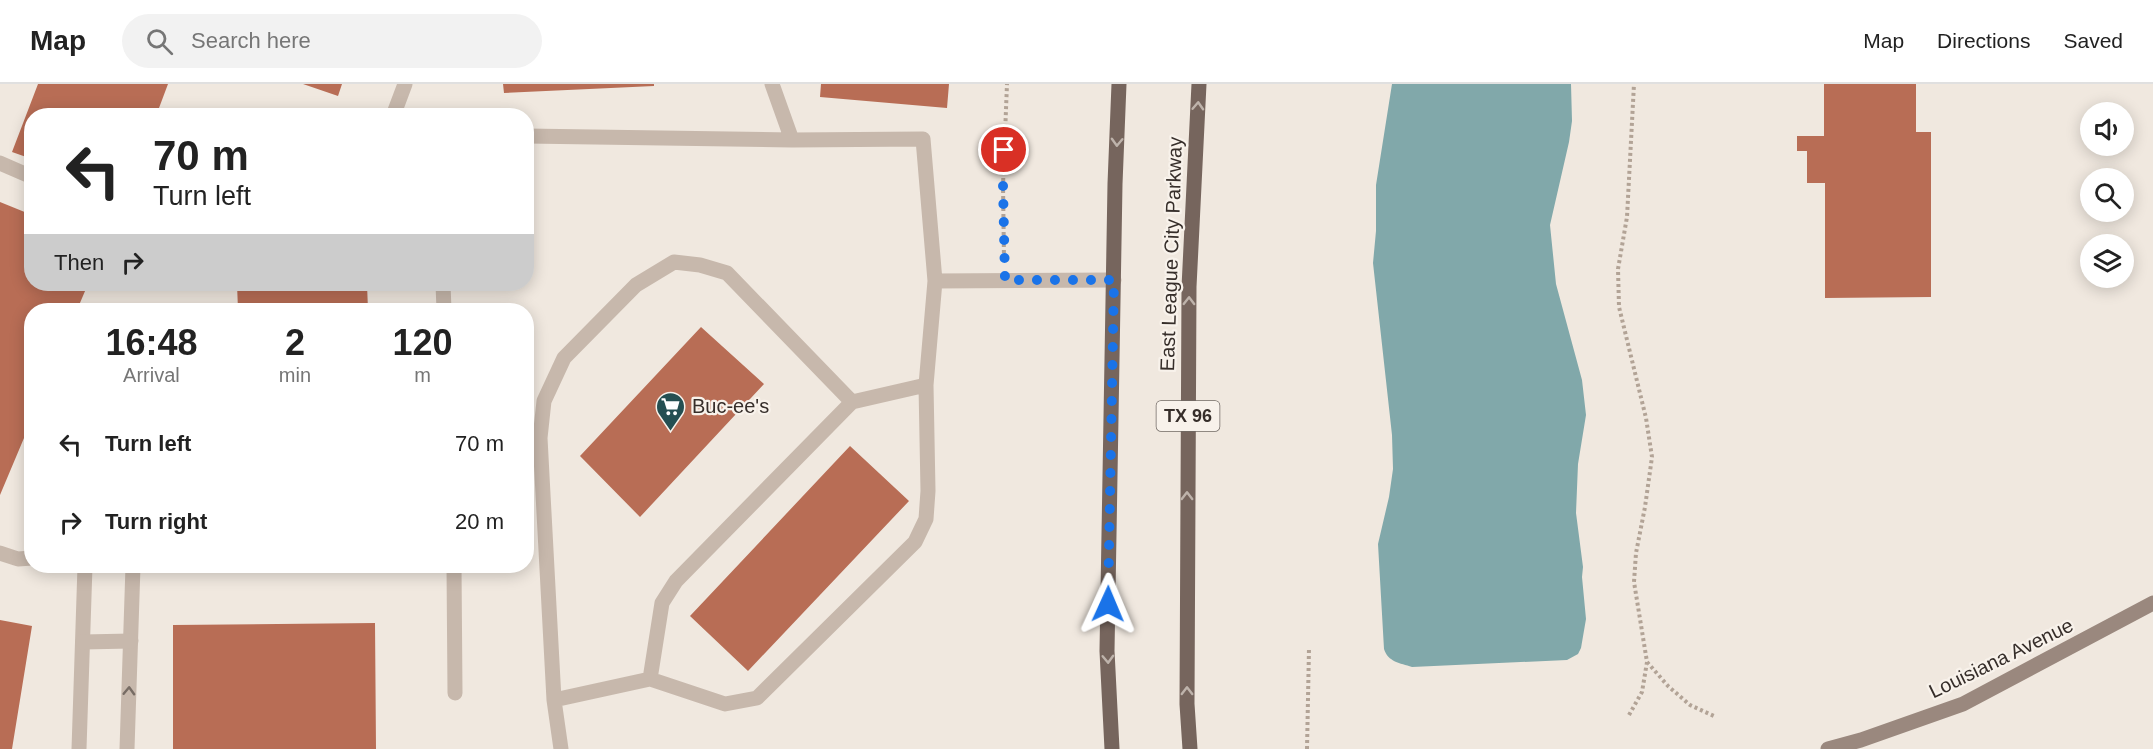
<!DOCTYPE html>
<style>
:root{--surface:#fff;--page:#f2f2f2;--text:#222;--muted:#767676;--line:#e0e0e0}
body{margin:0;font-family:Arial,sans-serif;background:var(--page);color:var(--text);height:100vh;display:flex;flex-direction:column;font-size:22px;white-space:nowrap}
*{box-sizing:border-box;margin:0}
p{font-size:20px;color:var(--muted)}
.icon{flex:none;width:33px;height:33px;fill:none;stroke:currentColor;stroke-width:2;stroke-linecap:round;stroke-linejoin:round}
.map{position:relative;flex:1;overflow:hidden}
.side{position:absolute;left:24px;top:219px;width:510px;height:270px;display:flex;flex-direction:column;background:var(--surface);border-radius:24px;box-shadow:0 3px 15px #0003}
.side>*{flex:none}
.banner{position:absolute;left:24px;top:24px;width:510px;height:183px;border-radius:24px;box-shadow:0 3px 15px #0003;background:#fff;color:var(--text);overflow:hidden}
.tools{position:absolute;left:2080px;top:18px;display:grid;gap:12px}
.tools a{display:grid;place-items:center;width:54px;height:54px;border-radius:50%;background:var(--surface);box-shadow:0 3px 15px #0003;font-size:30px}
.pin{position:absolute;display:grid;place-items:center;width:51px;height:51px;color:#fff;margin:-26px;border:3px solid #fff;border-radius:50%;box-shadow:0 2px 6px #0007}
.me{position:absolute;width:66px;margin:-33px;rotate:1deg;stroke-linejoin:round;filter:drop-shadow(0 0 4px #0008)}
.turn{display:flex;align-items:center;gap:21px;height:126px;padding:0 30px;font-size:27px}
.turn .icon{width:78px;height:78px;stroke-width:2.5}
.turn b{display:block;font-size:42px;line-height:51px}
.then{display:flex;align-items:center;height:57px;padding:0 30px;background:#0003;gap:12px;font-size:22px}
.eta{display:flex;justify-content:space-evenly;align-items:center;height:102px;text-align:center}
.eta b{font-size:36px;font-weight:800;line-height:42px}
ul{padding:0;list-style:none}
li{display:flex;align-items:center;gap:18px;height:78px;padding:0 30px}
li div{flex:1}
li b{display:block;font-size:22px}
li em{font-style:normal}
header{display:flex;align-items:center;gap:36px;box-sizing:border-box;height:84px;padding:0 30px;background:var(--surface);border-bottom:2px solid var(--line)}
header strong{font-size:28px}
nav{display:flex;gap:33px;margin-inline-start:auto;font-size:21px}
.search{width:420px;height:54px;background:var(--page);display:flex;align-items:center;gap:15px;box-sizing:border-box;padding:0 21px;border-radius:33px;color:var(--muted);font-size:22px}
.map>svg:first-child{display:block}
</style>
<header>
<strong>Map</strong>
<div class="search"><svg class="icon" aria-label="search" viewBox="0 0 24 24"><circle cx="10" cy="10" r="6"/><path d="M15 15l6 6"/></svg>Search here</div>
<nav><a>Map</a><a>Directions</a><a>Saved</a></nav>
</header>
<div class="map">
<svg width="2153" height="665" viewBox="0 0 2153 665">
<rect width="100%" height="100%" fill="#f0e8df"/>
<path fill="#81a8aa" d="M1392,0H1571L1572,37L1569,58L1550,141L1556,200L1582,296L1586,331L1578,380L1576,429L1583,483L1582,493L1586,535L1581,564L1578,570L1567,576L1412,583C1400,579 1388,578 1384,565L1378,460L1389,413L1393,385L1392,351L1373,179L1376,147V101Z"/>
<path fill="#b86d55" d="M38,0H168L156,32H32V75L12,68Z
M303,0H342L338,12Z
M503,0H654V2L504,9Z
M821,0H949L947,24L820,13Z
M1824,0H1916V48H1931V213L1825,214V99H1807V67H1797V52H1824Z
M0,118L32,131V200H88L77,226H32V335L0,411Z
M237,200H367L368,226H238Z
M701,243L764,300L640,433L580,372Z
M850,362L909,417L748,587L690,532Z
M0,536L32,542L12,665H0Z
M375,539L376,665H173V541Z"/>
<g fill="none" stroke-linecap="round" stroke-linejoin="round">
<path stroke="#b2a396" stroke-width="4" stroke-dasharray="3 3" stroke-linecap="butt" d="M1004,175L1003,101L1007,0
M1647,578L1668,602L1690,621L1716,633
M1629,631L1642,608L1647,578L1634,498L1636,469L1645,423L1652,373L1646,334L1619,223L1618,185L1627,133L1634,0
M1307,665L1309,564"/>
<path stroke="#c7b8ac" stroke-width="15" d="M772,0L792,56
M393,32L405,0
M526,52L792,56L923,55L935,197L926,301L928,407L926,435L915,458L757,614L725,620L650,595L554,616L561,665
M0,79L32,93
M935,197L1114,196
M443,200L444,226
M0,469L18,475L32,474
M454,482L455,609
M650,595L662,519L676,497L852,318
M554,616L540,354L544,317L564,274L636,201L674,178L700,181L727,189L852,318L926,301
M79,665L85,482
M127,665L133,482"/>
<path stroke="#c7b8ac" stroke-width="15" d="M83,558L131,557"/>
<path stroke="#9a887e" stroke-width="15" d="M1828,665L1861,656L1963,620L2153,519"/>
<path stroke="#76655d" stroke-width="15" d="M1112,665L1107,567L1115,100L1119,0
M1190,665L1187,620L1189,203L1199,0"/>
</g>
<defs><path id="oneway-chevron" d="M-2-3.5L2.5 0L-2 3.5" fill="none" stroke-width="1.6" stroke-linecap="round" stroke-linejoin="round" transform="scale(1.5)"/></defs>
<g stroke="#beb3ab">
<use href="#oneway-chevron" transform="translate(1198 22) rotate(-87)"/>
<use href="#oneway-chevron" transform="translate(1117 58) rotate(92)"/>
<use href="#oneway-chevron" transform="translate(1189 217) rotate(-89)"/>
<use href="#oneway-chevron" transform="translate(1187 412) rotate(-90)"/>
<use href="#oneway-chevron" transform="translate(1108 575) rotate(88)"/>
<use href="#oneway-chevron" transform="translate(1187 607) rotate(-90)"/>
</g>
<use stroke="#776c64" href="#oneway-chevron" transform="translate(129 607) rotate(-88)"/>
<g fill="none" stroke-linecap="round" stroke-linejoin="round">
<path stroke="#1a73e8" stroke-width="10" stroke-dasharray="0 18" d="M1004,66L1003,101L1005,196H1114L1108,520"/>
</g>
<defs>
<symbol id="supermarket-pin" viewBox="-11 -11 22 30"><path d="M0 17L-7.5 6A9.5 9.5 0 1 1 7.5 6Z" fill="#244f52" stroke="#f8f2eb"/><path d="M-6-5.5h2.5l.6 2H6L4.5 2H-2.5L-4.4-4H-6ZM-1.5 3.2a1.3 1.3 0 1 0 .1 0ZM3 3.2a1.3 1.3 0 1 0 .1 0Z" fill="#fff"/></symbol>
</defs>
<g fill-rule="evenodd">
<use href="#supermarket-pin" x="654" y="306" width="33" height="45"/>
</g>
<g text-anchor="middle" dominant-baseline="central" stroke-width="4.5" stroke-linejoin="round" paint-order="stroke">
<rect fill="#f8f2eb" stroke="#706964" stroke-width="1.5" x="1156.5" y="317" width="63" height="30" rx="4.5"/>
<g font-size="18" font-weight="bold" fill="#362e2a">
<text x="1188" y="332">TX 96</text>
</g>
<g font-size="20" fill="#362e2a" stroke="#f8f2eb">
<text transform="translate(1171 170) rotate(-88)">East League City Parkway</text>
<text transform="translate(2001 574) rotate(-26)">Louisiana Avenue</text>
</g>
<g font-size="20" fill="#362e2a" stroke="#f8f2eb" text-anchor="start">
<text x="692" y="322">Buc-ee's</text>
</g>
</g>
</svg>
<div class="tools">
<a><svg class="icon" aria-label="sound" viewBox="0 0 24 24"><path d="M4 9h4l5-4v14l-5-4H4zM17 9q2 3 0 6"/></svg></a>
<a><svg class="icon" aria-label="search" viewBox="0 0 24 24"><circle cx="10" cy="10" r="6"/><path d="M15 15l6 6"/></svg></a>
<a><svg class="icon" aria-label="layers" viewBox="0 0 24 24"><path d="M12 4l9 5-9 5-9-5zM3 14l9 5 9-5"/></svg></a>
</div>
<div class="pin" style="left:1004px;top:66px;background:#d93025"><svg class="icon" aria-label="arrive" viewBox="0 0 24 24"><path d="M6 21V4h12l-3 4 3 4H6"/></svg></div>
<svg class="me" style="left:1108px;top:520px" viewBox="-20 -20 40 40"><path d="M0-17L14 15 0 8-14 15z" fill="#1a73e8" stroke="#fff" stroke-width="4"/></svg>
<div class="banner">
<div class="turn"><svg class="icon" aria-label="left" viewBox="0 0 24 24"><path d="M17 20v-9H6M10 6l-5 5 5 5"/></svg><div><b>70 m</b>Turn left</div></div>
<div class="then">Then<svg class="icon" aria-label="right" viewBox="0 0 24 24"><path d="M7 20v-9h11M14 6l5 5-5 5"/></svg></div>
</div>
<section class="side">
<div class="eta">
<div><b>16:48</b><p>Arrival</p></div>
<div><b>2</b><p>min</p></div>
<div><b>120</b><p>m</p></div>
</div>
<ul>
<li><svg class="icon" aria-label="left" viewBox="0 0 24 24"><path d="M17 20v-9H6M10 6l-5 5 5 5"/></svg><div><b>Turn left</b></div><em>70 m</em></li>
<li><svg class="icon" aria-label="right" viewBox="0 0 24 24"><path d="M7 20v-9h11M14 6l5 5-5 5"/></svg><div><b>Turn right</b></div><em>20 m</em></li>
</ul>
</section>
</div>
